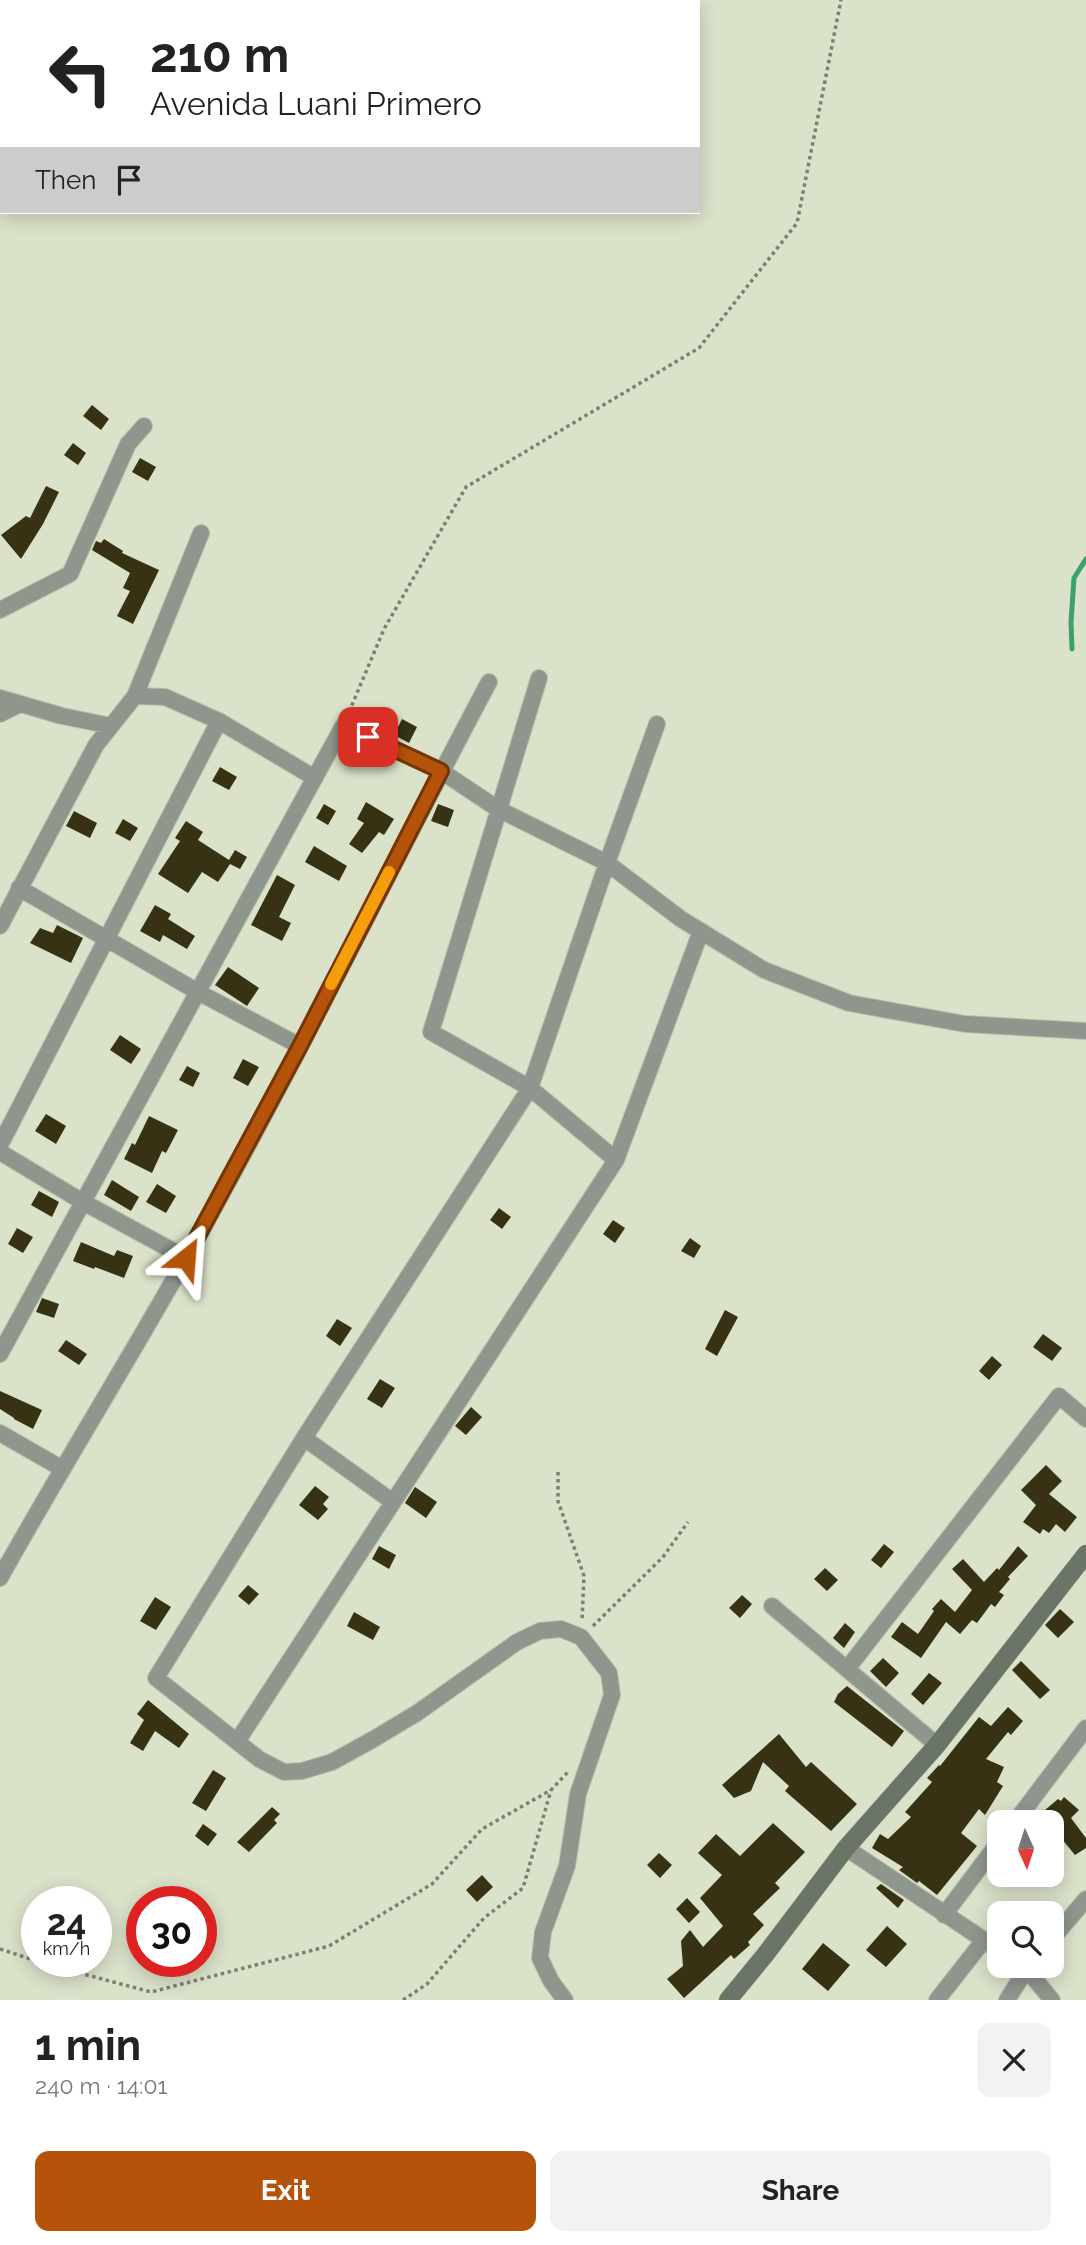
<!DOCTYPE html>
<meta charset="utf-8">
<style>
:root{--surface:#fff;--page:#f2f2f2;--text:#222;--muted:#767676;--accent:#b45309}
body{margin:0;font-family:Raleway,sans-serif;background:var(--page);color:var(--text);height:100vh;display:flex;flex-direction:column;font-size:26px;white-space:nowrap}
*{box-sizing:border-box;margin:0}
p{font-size:23px;color:var(--muted)}
.icon{flex:none;width:38px;height:38px;fill:none;stroke:currentColor;stroke-width:2;stroke-linecap:round;stroke-linejoin:round}
.map{position:relative;height:2000px;overflow:hidden}
.side{display:flex;flex-direction:column;background:var(--surface);flex:1}
.side>*{flex:none}
.hud{position:absolute;left:0px;top:0px;width:700px;height:214px;box-shadow:0 4px 18px #0003;background:#fff;color:var(--text);overflow:hidden}
.needle{width:46px;rotate:177deg}
.tools{position:absolute;left:987px;top:1810px;display:grid;gap:14px}
.tools a{display:grid;place-items:center;width:77px;height:77px;border-radius:14px;background:var(--surface);box-shadow:0 4px 18px #0003;font-size:35px}
.speed{position:absolute;left:21px;top:1886px;display:flex;gap:14px;font-size:35px;font-weight:700;text-align:center}
.speed>*{display:grid;place-content:center;width:91px;height:91px;border-radius:50%;background:var(--surface);box-shadow:0 4px 18px #0003;line-height:1}
.speed small{font-size:18px;font-weight:400}
.speed .limit{border:10px solid #d22;background:#fff;color:#111}
.pin{position:absolute;display:grid;place-items:center;width:60px;height:60px;color:#fff;margin:-30px;border-radius:14px;box-shadow:0 4px 10px #0006}
.me{position:absolute;width:77px;margin:-38px;rotate:28deg;stroke-linejoin:round;filter:drop-shadow(0 0 5px #0008)}
.turn{display:flex;align-items:center;gap:24px;height:147px;padding:0 35px;font-size:32px}
.turn .icon{width:91px;height:91px;stroke-width:2.5}
.turn b{display:block;font-size:49px;line-height:60px}
.then{display:flex;align-items:center;height:66px;padding:0 35px;background:#0003;gap:14px;font-size:26px}
.round{display:grid;place-items:center;flex:none;width:74px;height:74px;border-radius:14px;background:var(--page)}
.overview{display:flex;align-items:center;justify-content:space-between;height:119px;padding:0 35px}
h1{font-size:42px;font-weight:700;line-height:52px}
.button{display:flex;gap:14px;margin-top:auto;padding:14px 35px}
.button a{flex:1;height:80px;border-radius:14px;background:var(--accent);color:#fff;font-size:28px;font-weight:700;line-height:80px;text-align:center}
.button a+a{background:var(--page);color:var(--text)}
.map>svg:first-child{display:block}
</style>
<div class="map">
<svg width="1086" height="2000" viewBox="0 0 1086 2000">
<rect width="100%" height="100%" fill="#dbe2ca"/>
<g fill="none" stroke-linecap="round" stroke-linejoin="round">
<path stroke="#3da06e" stroke-width="5" d="M1072,649L1071,622L1074,578L1086,559"/>
</g>
<path fill="#363213" d="M92,405L109,419L101,430L83,416Z
M73,443L86,453L78,465L64,455Z
M140,458L156,467L148,481L132,472Z
M46,486L59,492L43,524L21,559L1,535L26,516L30,518Z
M104,539L123,551L122,553L159,570L133,624L117,616L130,591L123,588L130,573L92,550L96,541L101,543Z
M402,719L417,727L409,743L394,735Z
M220,767L237,777L229,790L212,781Z
M366,802L394,819L384,835L379,832L362,853L349,844L364,823L357,819Z
M324,804L336,811L328,825L316,818Z
M438,804L454,810L448,827L431,821Z
M74,811L97,823L90,838L66,826Z
M123,819L138,828L130,841L115,833Z
M186,821L203,832L198,840L229,860L235,850L247,857L240,869L230,864L218,882L202,872L188,893L158,874L180,841L175,838Z
M314,846L347,866L339,881L305,862Z
M277,875L295,885L279,917L291,923L282,941L251,925Z
M155,905L171,914L168,919L195,936L187,949L163,935L160,942L140,931Z
M57,925L83,938L71,963L30,943L40,928L53,933Z
M228,967L259,988L247,1006L215,985Z
M120,1035L141,1049L131,1064L110,1050Z
M243,1059L259,1067L248,1086L233,1078Z
M187,1066L200,1073L193,1087L179,1080Z
M46,1114L66,1126L56,1144L35,1131Z
M149,1116L178,1130L166,1153L162,1151L152,1173L124,1159L132,1143L135,1145Z
M112,1180L139,1197L131,1211L104,1195Z
M157,1184L176,1196L166,1213L146,1202Z
M39,1191L59,1202L52,1217L31,1205Z
M499,1208L511,1217L502,1229L490,1220Z
M613,1220L625,1228L615,1243L603,1234Z
M17,1228L33,1237L23,1253L8,1244Z
M690,1238L701,1246L694,1258L681,1251Z
M81,1242L114,1256L117,1250L133,1256L124,1278L95,1267L94,1269L73,1261Z
M42,1298L59,1304L54,1318L36,1312Z
M725,1310L738,1317L717,1356L705,1349Z
M337,1319L352,1328L340,1346L326,1336Z
M1043,1334L1062,1348L1052,1361L1033,1347Z
M66,1340L87,1354L79,1365L58,1351Z
M992,1356L1002,1365L989,1380L979,1371Z
M380,1379L395,1388L382,1408L367,1399Z
M0,1391L42,1410L33,1429L14,1419V1418L0,1409Z
M471,1407L482,1417L466,1435L455,1426Z
M1046,1465L1062,1481L1049,1494L1077,1517L1065,1532L1056,1524L1049,1533L1043,1529L1040,1534L1023,1522L1036,1505L1021,1490Z
M315,1486L329,1497L323,1504L328,1509L318,1520L299,1505Z
M415,1487L437,1502L426,1518L405,1503Z
M884,1544L894,1552L881,1568L871,1560Z
M379,1546L396,1555L389,1569L372,1559Z
M1018,1546L1028,1556L1008,1577L1010,1579L999,1592L1004,1595L995,1607L991,1604L977,1623L972,1620L960,1634L946,1622L921,1658L891,1637L902,1622L918,1634L934,1611L932,1609L941,1599L955,1612L972,1590L952,1569L963,1559L984,1582L997,1568L999,1570Z
M825,1568L838,1580L827,1591L814,1579Z
M248,1585L259,1594L249,1605L238,1596Z
M742,1595L752,1604L740,1618L729,1608Z
M155,1597L171,1607L156,1630L140,1621Z
M1060,1609L1074,1622L1058,1638L1045,1625Z
M354,1612L380,1627L373,1640L347,1626Z
M845,1623L855,1632L844,1648L833,1638Z
M883,1658L899,1673L886,1687L870,1671Z
M1021,1661L1050,1690L1040,1699L1012,1670Z
M929,1673L942,1683L923,1705L911,1694Z
M847,1686L904,1731L892,1747L834,1702L838,1694Z
M148,1700L189,1734L179,1748L155,1731L143,1751L130,1743L144,1720L137,1714Z
M1008,1707L1023,1721L1011,1735L1008,1732L986,1759L1004,1767L997,1782L1003,1786L985,1815L979,1809L961,1833L977,1846L937,1895L919,1881L917,1883L899,1870L903,1867L872,1848L880,1834L888,1839L911,1817L905,1812L932,1782L927,1778L939,1765L940,1766L979,1717L991,1726Z
M779,1734L806,1767L811,1762L857,1804L831,1831L785,1791L789,1786L763,1762L751,1791L734,1798L722,1785Z
M213,1770L226,1778L206,1811L192,1803Z
M1064,1797L1079,1810L1071,1818L1086,1838V1848L1075,1855L1052,1827V1822H1045L1038,1816L1058,1799L1061,1801Z
M272,1807L280,1814L274,1820L277,1823L249,1852L237,1842Z
M773,1823L805,1852L775,1883L780,1888L753,1914L764,1925L748,1942L750,1945L734,1959L731,1955L684,1998L667,1979L683,1966L681,1941L690,1930L703,1947L723,1926L700,1898L722,1875L698,1853L716,1834L740,1856Z
M203,1824L217,1834L208,1846L195,1836Z
M659,1853L672,1865L660,1878L647,1865Z
M482,1875L493,1887L477,1902L466,1890Z
M881,1884L904,1900L898,1908L876,1888Z
M687,1898L700,1912L689,1923L676,1909Z
M887,1926L907,1944L886,1967L866,1950Z
M823,1943L850,1965L828,1991L802,1969Z"/>
<g fill="none" stroke-linecap="round" stroke-linejoin="round">
<defs>
<path id="street" d="M0,610L70,574L128,444L144,426
M539,678L431,1032L530,1088L616,1160
M135,696L165,697L219,721L315,778
M0,698L62,716L111,726
M0,714L20,704
M19,888L198,992L300,1046
M0,926L96,745L135,696L201,533
M0,1145L219,721
M0,1152L83,1202L186,1258
M0,1354L343,726L441,771L498,809L607,863L681,919L764,970L849,1003L965,1024L1086,1031
M0,1433L61,1468
M304,1438L393,1502
M0,1578C60,1470 126,1365 186,1258C293,1069 387,873 489,682
M772,1606L937,1745
M847,1669L1059,1396L1086,1419
M238,1740L616,1160L701,931
M1015,1822L1086,1728
M846,1848L999,1950
M944,1915L999,1842
M1052,1939L1086,1899
M1023,1965L1052,2000
M565,2000L551,1981L540,1958L543,1932L567,1866L578,1794L612,1695L609,1673L581,1637L561,1629L540,1631L517,1642L417,1713L372,1740L332,1762L302,1771L284,1772L259,1759L156,1678L304,1438L530,1088L607,863L657,724
M937,2000L984,1940
M1007,2000L1029,1965"/>
<path id="secondary" d="M728,2000L765,1955L846,1848L937,1745L1086,1554"/>
</defs>
<use href="#street" stroke="#b9bfaa" stroke-width="18"/>
<use href="#secondary" stroke="#b9bfaa" stroke-width="19"/>
<path stroke="#7b8070" stroke-width="3.5" stroke-dasharray="3.5 3.5" stroke-linecap="butt" d="M349,712L384,629L466,487L699,348L797,223L841,0
M558,1472V1501L584,1576L582,1621
M593,1626L663,1557L688,1522
M0,1949L37,1961
M38,1962L151,1992L329,1946L432,1884L482,1829L551,1790L568,1772
M403,2000L427,1984L484,1918L523,1888L551,1790"/>
<use href="#street" stroke="#8f968e" stroke-width="16"/>
<use href="#secondary" stroke="#6a7467" stroke-width="18"/>
</g>
<g fill="none" stroke-linecap="round" stroke-linejoin="round">
<defs>
<path id="route" d="M186,1258L300,1046L441,771L368,737"/>
</defs>
<use href="#route" stroke="#753606" stroke-width="18"/>
<use href="#route" stroke="#b45309" stroke-width="12"/>
<path stroke="#f59e0b" stroke-width="12" d="M331,984L389,872"/>
</g>
</svg>
<div class="tools">
<a><svg class="needle" viewBox="-14 -14 28 28"><path d="M0-13l5 13h-10z" fill="#e53935"/><path d="M0 13l5-13h-10z" fill="#767676"/></svg></a>
<a><svg class="icon" aria-label="search" viewBox="0 0 24 24"><circle cx="10" cy="10" r="6"/><path d="M15 15l6 6"/></svg></a>
</div>
<div class="speed"><div>24<small>km/h</small></div><div class="limit">30</div></div>
<div class="pin" style="left:368px;top:737px;background:#d93025"><svg class="icon" aria-label="arrive" viewBox="0 0 24 24"><path d="M6 21V4h12l-3 4 3 4H6"/></svg></div>
<svg class="me" style="left:186px;top:1258px" viewBox="-20 -20 40 40"><path d="M0-17L14 15 0 8-14 15z" fill="#b45309" stroke="#fff" stroke-width="4"/></svg>
<div class="hud">
<div class="turn"><svg class="icon" aria-label="left" viewBox="0 0 24 24"><path d="M17 20v-9H6M10 6l-5 5 5 5"/></svg><div><b>210 m</b>Avenida Luani Primero</div></div>
<div class="then">Then<svg class="icon" aria-label="arrive" viewBox="0 0 24 24"><path d="M6 21V4h12l-3 4 3 4H6"/></svg></div>
</div>
</div>
<section class="side">
<div class="overview"><div><h1>1 min</h1><p>240 m · 14:01</p></div><a class="round"><svg class="icon" aria-label="close" viewBox="0 0 24 24"><path d="M6 6l12 12M18 6L6 18"/></svg></a></div>
<div class="button"><a>Exit</a><a>Share</a></div>
</section>
